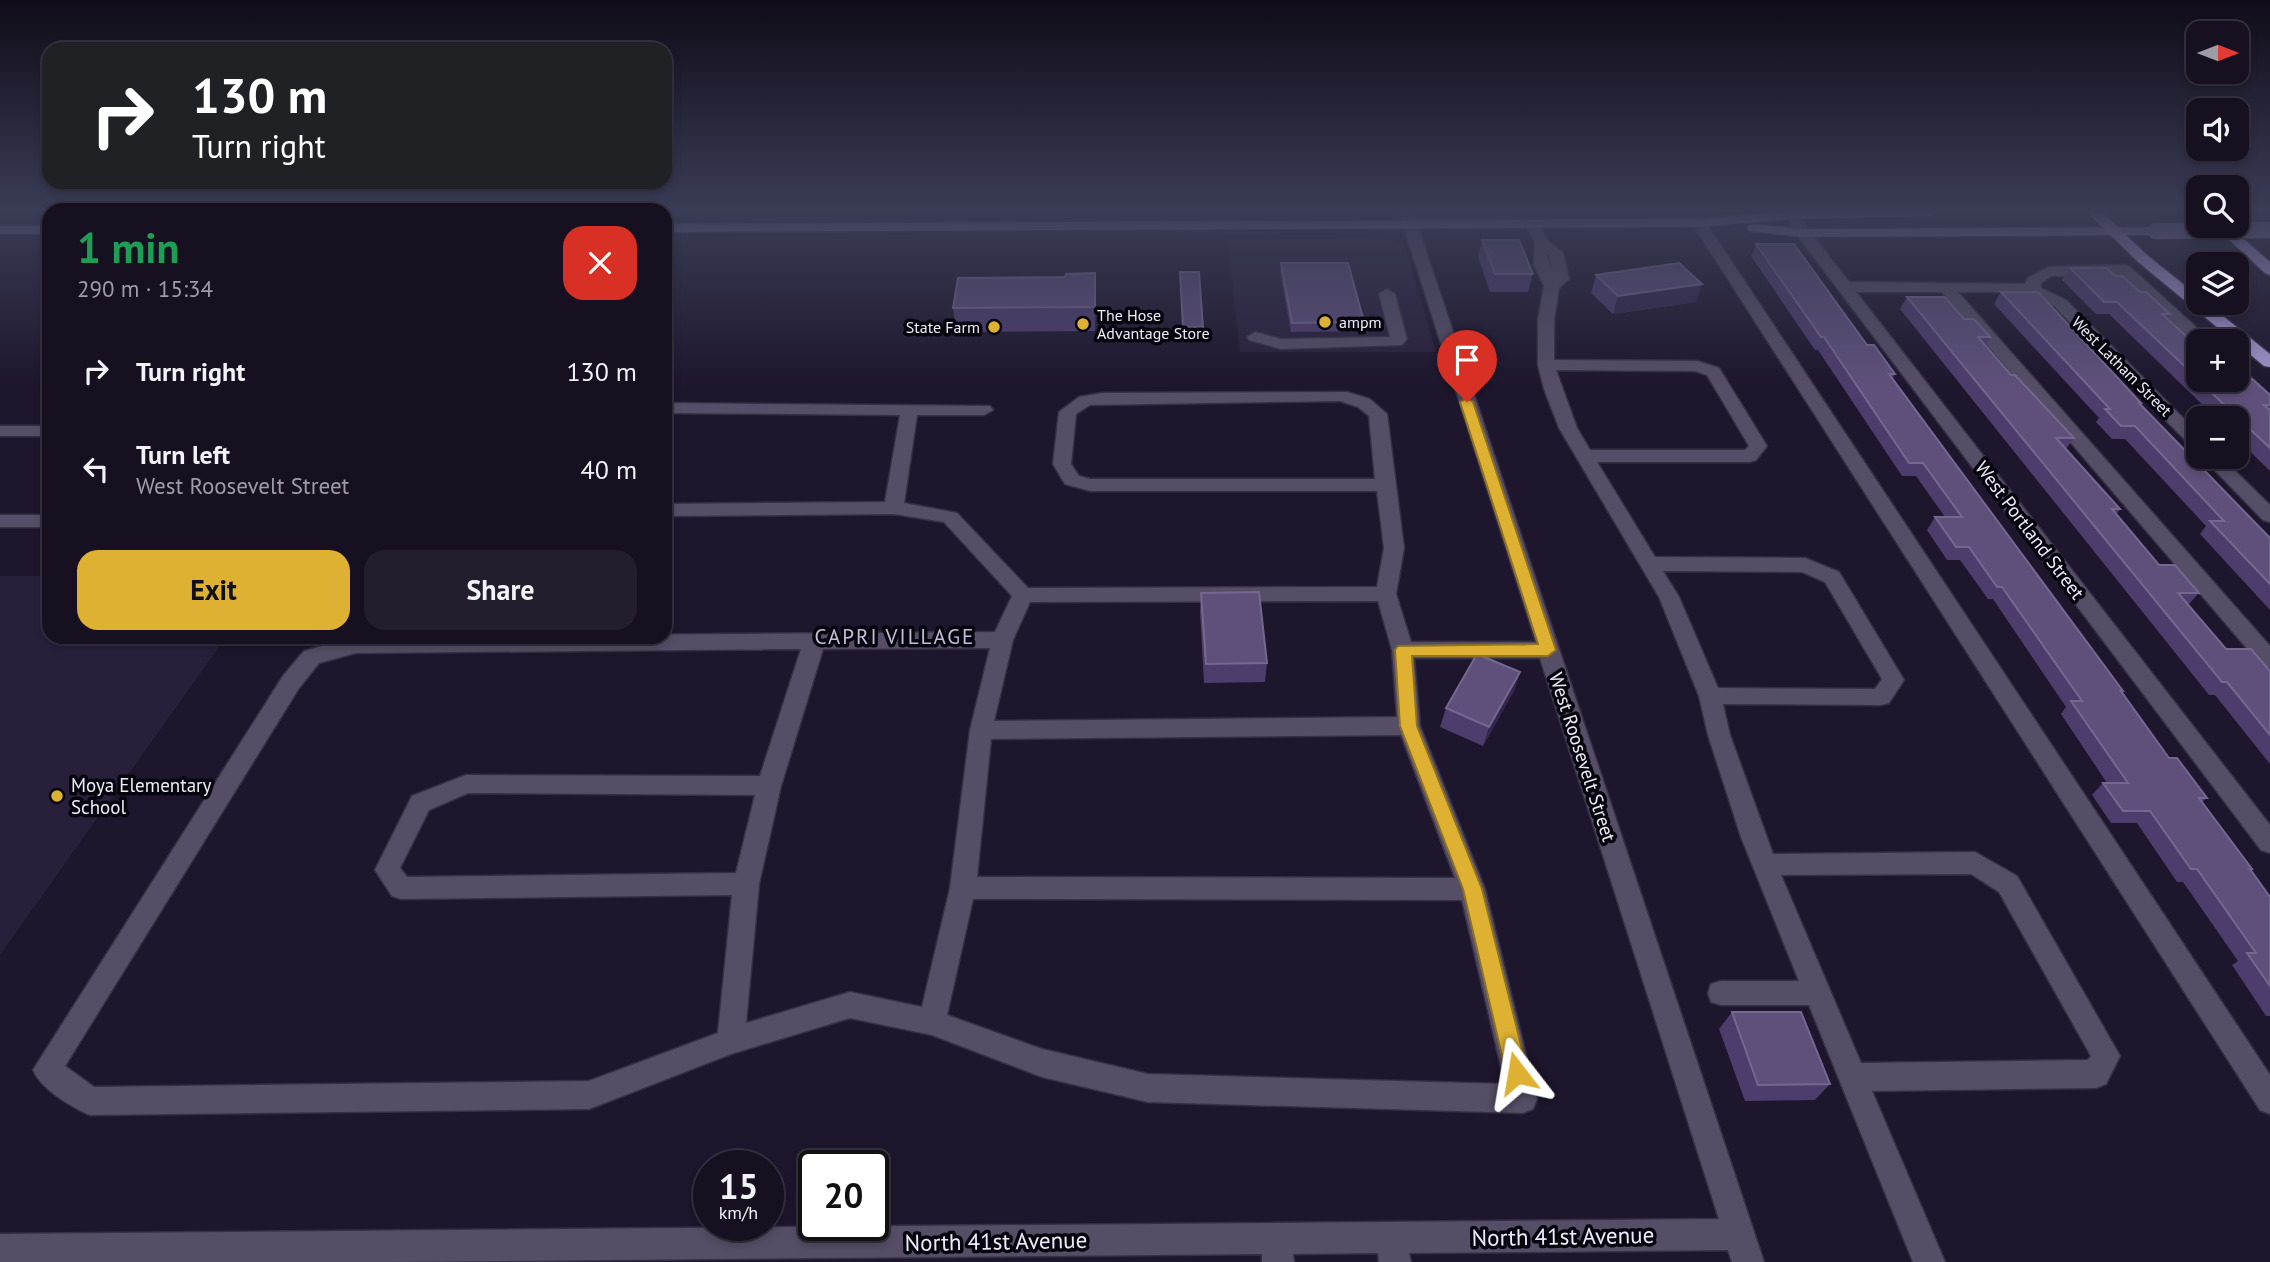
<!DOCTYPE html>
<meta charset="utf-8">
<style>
:root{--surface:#161021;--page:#231e2e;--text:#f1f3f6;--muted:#9e9da5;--line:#35303f;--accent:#deb133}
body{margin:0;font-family:"PT Sans",sans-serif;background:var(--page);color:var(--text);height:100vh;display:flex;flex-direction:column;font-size:26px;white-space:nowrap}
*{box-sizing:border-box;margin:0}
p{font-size:23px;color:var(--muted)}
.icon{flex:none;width:38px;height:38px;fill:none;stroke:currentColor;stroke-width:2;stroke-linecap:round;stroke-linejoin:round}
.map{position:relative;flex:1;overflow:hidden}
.details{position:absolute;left:42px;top:203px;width:630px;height:441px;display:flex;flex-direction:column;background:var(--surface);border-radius:21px;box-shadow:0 4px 10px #0003,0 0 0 2px var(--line)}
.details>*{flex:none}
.banner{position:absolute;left:42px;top:42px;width:630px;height:147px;border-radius:21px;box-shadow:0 4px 10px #0003,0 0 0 2px var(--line);background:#202124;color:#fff;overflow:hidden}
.needle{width:46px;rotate:90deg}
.buttons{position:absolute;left:2186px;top:21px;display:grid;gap:14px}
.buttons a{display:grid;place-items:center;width:63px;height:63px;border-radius:14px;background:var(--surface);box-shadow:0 4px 10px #0003,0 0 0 2px var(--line);font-size:35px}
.speed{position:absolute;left:693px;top:1150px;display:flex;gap:14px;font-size:35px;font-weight:700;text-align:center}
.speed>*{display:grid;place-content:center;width:91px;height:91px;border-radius:50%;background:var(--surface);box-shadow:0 4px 10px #0003,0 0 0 2px var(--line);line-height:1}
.speed small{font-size:18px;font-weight:400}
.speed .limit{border:4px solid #111;border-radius:10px;background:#fff;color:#111}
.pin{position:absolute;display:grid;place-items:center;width:60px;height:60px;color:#fff;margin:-72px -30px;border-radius:50% 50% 50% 0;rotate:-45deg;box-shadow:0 0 7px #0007}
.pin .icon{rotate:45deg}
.me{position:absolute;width:77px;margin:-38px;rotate:346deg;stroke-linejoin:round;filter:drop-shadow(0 0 5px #0008)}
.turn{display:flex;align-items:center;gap:24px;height:147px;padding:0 35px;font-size:32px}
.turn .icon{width:91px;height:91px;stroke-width:2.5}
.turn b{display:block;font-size:49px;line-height:60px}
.round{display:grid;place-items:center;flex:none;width:74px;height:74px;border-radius:21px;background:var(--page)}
.headline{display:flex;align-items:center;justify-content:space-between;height:119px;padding:0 35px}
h1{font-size:42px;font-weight:600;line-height:52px;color:#1e9e55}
.button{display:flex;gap:14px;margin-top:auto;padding:14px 35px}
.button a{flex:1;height:80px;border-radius:21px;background:var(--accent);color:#111;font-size:28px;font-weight:600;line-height:80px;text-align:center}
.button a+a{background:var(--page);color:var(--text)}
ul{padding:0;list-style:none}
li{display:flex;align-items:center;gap:21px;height:98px;padding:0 35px}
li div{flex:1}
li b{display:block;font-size:26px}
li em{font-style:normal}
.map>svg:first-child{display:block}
</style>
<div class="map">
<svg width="2270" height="1262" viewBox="0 0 2270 1262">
<rect width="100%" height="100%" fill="#1d162c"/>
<path fill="#281f3b" d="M1385,238L1405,246L1436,352H1240L1227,239Z
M0,576H49V637H226L0,955Z"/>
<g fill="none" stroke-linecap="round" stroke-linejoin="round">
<defs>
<path id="minor" d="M1399,212H1413L1764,1262H1732L1728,1250L1409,1253L1411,1262H1379L1378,1253L1293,1254L1294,1262H1262V1254L389,1262H0V1234L1719,1219L1540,658H1414L1420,726L1485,889L1537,1099L1533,1109L1523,1113L1148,1102L1042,1077L932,1035L850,1018L731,1054L589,1109L90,1115C71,1107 41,1089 33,1070L283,676L304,651L356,637L995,632L1012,596L944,522L894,514L665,516V504L885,502L900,415L665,413V403L990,406L993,410L984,415H917L904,503L957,513L1028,588L1377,587L1384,548L1377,491H1090L1065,484L1053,464L1059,412L1079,397L1102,393L1347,392L1370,399L1387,414L1404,548L1396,594L1411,642H1536ZM1340,401L1358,407L1369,416L1375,479H1090L1079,476L1071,464L1076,414L1090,405ZM1378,601L1392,650L1397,717L994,721L1013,640L1030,602ZM990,648L970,730L950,888L922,1007L850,992L746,1023L759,884L781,786L823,649ZM801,649L760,776L466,775L412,796L375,870L392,896L401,899L732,895L718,1033L589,1081L94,1087L65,1066L299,688L319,663L356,653ZM1401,735L1455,878L977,877L991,739ZM468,793L755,795L736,873L407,877L400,868L429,810ZM973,899L1462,900L1505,1084L1148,1074L1042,1049L947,1015Z
M1788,212H1798L1810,232L1849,282L2025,284L2028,278L2048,267L2125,265L2130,267L2208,338L2210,341H2198L2196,344L2121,275L2051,276L2041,283V288L2066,300L2198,433V448L2192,447L2054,306C2023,289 1993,292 1958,292L2270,646V668L2262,666L1942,292H1856L2270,825V853L2261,850L1798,236L1786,215Z
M1699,219L1706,223L2270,1075V1114L2260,1110L1692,223Z
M1533,221L1538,222L1548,241L1563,253L1569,279L1559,288L1554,320V360L1697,361L1719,368L1767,446L1756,460L1750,462H1597L1655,557L1805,558L1839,572L1904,680L1889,703L1881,705L1723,704L1730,735L1773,854L1975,852L2017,876L2120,1056L2106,1084L2096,1088L1872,1091L1945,1262H1913L1809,1005H1721L1711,1002L1708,993L1711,984L1721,981H1799L1741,837L1708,735L1699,696L1659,597L1559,428L1544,389L1538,365V320L1544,286L1534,265L1535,243L1526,225ZM1547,254L1549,255L1552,273ZM1556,370L1695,371L1707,375L1749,446L1745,450H1590L1577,428ZM1663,571L1802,572L1825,582L1882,679L1875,689L1718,688L1679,597ZM1971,874L1999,892L2091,1056L2088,1060L1861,1063L1781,875Z
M1387,289L1395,294L1407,339L1402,345L1281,349L1249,340L1247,337L1255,332L1281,339L1390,337L1379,294Z
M2236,368L2242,369L2270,395V409L2264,408L2234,380H2236Z
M0,426H49V436H0Z
M2202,457H2221L2270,505V522L2263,520Z
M0,515H49V527H0Z"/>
<path id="major" d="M1778,212H1936L1929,216L1793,219L1699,227L665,232V224L1699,219Z
M1754,224L1803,229L2155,227L2162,231L2155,235L1803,237L1749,231L1747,228L1749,225Z
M0,226H49V234H0Z"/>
<path id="highway" d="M2087,212H2102L2147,255L2198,296V303H2207L2270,354V367L2264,366L2137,261Z
M2214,226H2229L2270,262V275L2265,273Z"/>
</defs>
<use href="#minor" stroke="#363045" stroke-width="3"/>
<use href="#major" stroke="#363045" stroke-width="3"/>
<use href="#highway" stroke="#363045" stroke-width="3"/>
<use href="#minor" fill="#554e66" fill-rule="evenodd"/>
<use href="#major" fill="#9082b1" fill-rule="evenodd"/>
<use href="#highway" fill="#a796d0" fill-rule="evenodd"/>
<defs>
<path id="major-bridge" d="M2155,231L2270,230"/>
</defs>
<use href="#major-bridge" stroke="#363045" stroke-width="18" stroke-linecap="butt"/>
<use href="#major-bridge" stroke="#9082b1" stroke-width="16"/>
</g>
<path fill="#4d3d6c" d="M1482,240L1533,274L1528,292H1490L1478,257Z
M1756,244L1867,345L1895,374L1893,378L2123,691L2122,693L2169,758L2207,798L2202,802L2252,869L2251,871L2270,897V1016H2266L2232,965L2238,961L2183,882H2177L2137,823H2111L2092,795L2103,783H2107L2061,714L2066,707L1993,599H1988L1960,560H1947L1927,530L1935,517H1945L1916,476H1902L1818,350H1815L1751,256Z
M1281,263L1364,322L1362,331L1291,332L1280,272Z
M2070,268L2115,276L2170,314L2167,318L2198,380L2270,395V471L2236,438V418H2216L2109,314H2096L2062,280Z
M1180,272L1203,327V333H1183Z
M1596,275L1702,284L1696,302L1613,314L1591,293Z
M1065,277L1096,297L1095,331L956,332L953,308Z
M2001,292L2141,403L2140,405L2270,538V610L2200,534L2206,526L2125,439H2112L2096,422L2099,418L1994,304Z
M1907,297L1964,319L1990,337L1985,345L2011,375L2074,438L2066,449L2120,509L2116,515L2159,565L2199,593L2188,605L2226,649L2270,671V764L2215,695H2209L1900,309Z
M1201,593L1267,663L1265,682L1204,683L1200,612Z
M1520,672L1514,691L1483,746L1440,727L1446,708Z
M1732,1012L1830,1084L1815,1100L1745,1101L1719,1029Z"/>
<path fill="#33264c" d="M1095,273L1096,297L1095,331Z
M1702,284L1696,302L1613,314L1618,296Z
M1520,672L1514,691L1483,746L1489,727Z"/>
<path fill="#5f507b" stroke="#75688f" stroke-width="2" d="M1482,240H1519L1533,274H1495Z
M1756,244H1794L1867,345H1874L1895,374H1889L2123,691H2121L2169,758H2177L2207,798H2199L2252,869H2250L2270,897V986L2247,953H2256L2197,869H2191L2150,811H2123L2103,783H2128L2071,701H2082L2002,587H1997L1969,547H1956L1935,517H1962L1923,463H1909L1824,337H1821Z
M1281,263H1348L1364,322L1292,323Z
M1679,263L1702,284L1618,296L1596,275Z
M2070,268H2107L2115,276H2122L2140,292H2146L2170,314H2162L2198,347V379L2117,302H2104Z
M1180,272H1199L1203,327H1183Z
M1095,273V307L953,308L958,278L1065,277L1066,274Z
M2001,292H2038L2141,403H2139L2270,538V584L2210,521H2224L2135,426H2121L2105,409H2110Z
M1907,297H1945L1964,319H1974L1990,337H1978L2011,375H2015L2074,438H2056L2120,509H2112L2159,565H2175L2199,593H2178L2226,649H2251L2270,671V735L2227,682H2222Z
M2236,378L2252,379L2270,395V405H2264L2270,410V448L2198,380H2236Z
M1259,592L1267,663L1206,664L1201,593Z
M1477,654L1520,672L1489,727L1446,708Z
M1732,1012H1801L1830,1084L1758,1085Z"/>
<linearGradient id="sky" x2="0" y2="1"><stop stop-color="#100c18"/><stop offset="0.54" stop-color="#3a3c56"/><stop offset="1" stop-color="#3a3c56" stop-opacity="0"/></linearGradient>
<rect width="2270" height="389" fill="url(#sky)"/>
<path fill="#deb133" stroke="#907321" stroke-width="2" d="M1467,398L1473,402L1556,650L1548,656H1412L1417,726L1482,889L1528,1073L1524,1080L1517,1083L1509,1080L1506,1073L1463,889L1400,726L1395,650L1398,646L1538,644L1460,402Z"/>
<g fill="#deb133" stroke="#07050d" stroke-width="2.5">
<circle cx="1325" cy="322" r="7"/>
<circle cx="1083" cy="324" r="7"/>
<circle cx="994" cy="327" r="7"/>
<circle cx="57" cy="796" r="7"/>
</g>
<g text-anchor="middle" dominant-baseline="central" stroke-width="7" stroke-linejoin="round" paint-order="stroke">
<g font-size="16" fill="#efebfa" stroke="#07050d" text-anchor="start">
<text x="1097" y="315">The Hose<tspan x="1097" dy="18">Advantage Store</tspan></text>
<text x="1339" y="322">ampm</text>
<text x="980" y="327" text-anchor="end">State Farm</text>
</g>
<g font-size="16" fill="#efebfa" stroke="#07050d">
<text transform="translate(2122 366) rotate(45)">West Latham Street</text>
</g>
<g font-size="19" fill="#efebfa" stroke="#07050d">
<text transform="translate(2030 530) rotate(53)">West Portland Street</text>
<text transform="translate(1583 757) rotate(72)">West Roosevelt Street</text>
</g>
<g font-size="19" fill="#efebfa" stroke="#07050d" text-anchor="start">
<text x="71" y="785">Moya Elementary<tspan x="71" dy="22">School</tspan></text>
</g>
<g font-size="21" letter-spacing="2" fill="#c4bcda" stroke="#07050d">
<text x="895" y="636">CAPRI VILLAGE</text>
</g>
<g font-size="23" fill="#efebfa" stroke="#07050d">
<text transform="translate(1563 1236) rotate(-1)">North 41st Avenue</text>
<text transform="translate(996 1241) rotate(-1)">North 41st Avenue</text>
</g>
</g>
</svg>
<div class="buttons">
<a><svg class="needle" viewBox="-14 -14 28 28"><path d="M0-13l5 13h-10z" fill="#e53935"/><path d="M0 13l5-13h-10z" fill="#9e9da5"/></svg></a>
<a><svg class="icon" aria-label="sound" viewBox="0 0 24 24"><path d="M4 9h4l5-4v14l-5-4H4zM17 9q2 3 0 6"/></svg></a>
<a><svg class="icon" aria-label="search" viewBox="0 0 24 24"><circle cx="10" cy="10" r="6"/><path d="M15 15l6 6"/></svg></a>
<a><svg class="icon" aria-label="layers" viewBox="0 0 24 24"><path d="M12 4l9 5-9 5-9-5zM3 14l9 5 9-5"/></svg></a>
<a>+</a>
<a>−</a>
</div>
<div class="speed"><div>15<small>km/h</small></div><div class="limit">20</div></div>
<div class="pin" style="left:1467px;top:402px;background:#d93025"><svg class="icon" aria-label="arrive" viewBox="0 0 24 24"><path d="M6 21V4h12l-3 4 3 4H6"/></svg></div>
<svg class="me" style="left:1517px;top:1073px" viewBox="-20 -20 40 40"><path d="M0-17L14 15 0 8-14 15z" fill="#deb133" stroke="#fff" stroke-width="4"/></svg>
<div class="banner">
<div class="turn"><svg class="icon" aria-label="right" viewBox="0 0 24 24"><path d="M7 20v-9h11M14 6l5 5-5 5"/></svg><div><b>130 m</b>Turn right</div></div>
</div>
<section class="details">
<div class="headline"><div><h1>1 min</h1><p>290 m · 15:34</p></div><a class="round" style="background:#d93025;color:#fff"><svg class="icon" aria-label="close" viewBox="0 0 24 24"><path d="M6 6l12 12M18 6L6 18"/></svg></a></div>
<ul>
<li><svg class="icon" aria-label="right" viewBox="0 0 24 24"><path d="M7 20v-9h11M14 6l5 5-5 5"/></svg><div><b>Turn right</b></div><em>130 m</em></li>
<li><svg class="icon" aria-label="left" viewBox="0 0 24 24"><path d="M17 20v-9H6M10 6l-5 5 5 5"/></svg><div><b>Turn left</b><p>West Roosevelt Street</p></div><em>40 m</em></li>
</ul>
<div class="button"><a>Exit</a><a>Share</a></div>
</section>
</div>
